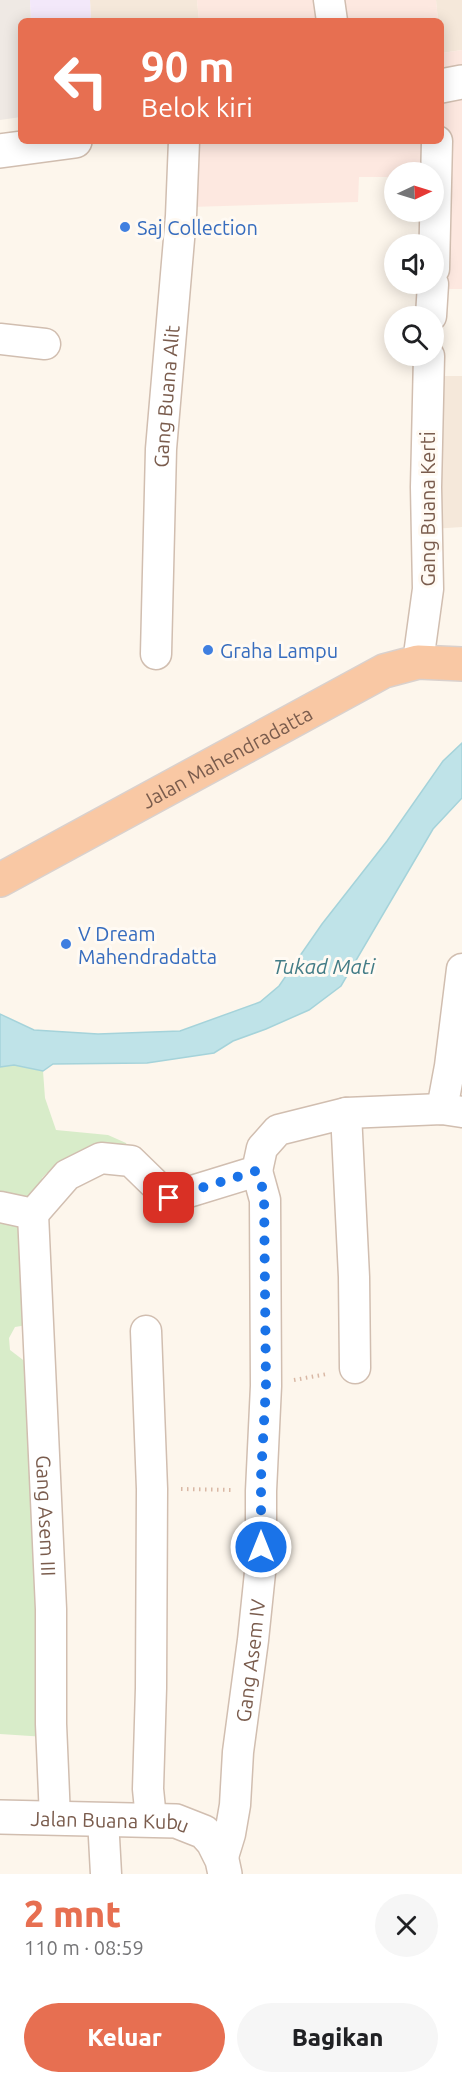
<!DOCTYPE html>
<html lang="id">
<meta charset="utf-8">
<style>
:root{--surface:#fff;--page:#f6f6f6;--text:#202124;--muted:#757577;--accent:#e76f51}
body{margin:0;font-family:Ubuntu,sans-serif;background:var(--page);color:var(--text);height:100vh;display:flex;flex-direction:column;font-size:22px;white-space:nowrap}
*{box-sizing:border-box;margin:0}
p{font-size:20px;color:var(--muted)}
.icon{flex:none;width:33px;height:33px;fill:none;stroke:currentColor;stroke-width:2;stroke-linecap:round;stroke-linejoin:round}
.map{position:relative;height:1874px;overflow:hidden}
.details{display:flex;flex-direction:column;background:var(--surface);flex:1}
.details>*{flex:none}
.guide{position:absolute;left:18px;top:18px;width:426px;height:126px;border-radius:9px;box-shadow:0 3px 15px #0003;background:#e76f51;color:#fff;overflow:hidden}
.needle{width:39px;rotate:86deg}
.buttons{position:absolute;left:384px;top:162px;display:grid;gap:12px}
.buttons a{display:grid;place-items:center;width:60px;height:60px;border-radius:50%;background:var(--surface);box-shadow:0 3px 15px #0003;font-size:30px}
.pin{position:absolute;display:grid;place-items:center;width:51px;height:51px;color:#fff;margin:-26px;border-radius:12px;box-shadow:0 3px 9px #0006}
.me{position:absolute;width:66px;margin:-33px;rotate:0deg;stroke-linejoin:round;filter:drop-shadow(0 0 4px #0008)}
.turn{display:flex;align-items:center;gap:21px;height:126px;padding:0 24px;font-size:27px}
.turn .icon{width:78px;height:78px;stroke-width:2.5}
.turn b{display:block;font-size:42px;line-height:51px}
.round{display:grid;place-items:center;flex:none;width:63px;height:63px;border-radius:32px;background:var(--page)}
.head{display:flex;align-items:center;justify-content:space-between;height:102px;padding:0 24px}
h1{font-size:36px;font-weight:800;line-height:45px;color:var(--accent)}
.button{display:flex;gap:12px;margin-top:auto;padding:12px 24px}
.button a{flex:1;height:69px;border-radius:36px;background:var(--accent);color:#fff;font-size:24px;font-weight:800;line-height:69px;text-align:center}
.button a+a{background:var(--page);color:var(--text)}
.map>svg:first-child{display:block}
</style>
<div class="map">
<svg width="462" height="1874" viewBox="0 0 462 1874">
<rect width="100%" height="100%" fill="#fdf6ec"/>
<path fill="#f5e8da" d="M90,0H197L199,21H91Z
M436,0H462V50L442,53L441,21H438Z
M437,376H462V527L432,529Z"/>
<path fill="#fde8e0" d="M197,0H436L438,21H199Z
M441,48L442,53L462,50V289H439L434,172H394V177H359L358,202L191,207L198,141H441Z"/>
<path fill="#efe9e4" d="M0,0H30L31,21H21V117L0,120Z"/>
<path fill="#f3e8fa" d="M30,0H90L91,21H31Z"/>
<path fill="#d8ecc9" d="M14,1065L43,1071L45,1098L56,1130L108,1135L126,1143L131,1161L83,1170L47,1173L42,1178L30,1279L27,1325L15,1327L9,1338L10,1350L31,1366L46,1737L0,1734V1067Z"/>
<path fill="#bfe3e8" stroke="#a5d3da" stroke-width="1.5" d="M462,743V798L433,829L341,986L309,1010L266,1029L233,1041L214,1053L147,1063L53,1064L43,1071L14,1065L0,1067V1014L34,1030L98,1034L180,1031L260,1002L279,986L322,924L387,841L443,761Z"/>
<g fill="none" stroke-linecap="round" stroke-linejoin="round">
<defs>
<g id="minor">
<path d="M329,0L332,21"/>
<path d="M434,269L437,141"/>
<path d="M431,316L433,284"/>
<path d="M0,339L45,344"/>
<path id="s1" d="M156,654L161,449L181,216L184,141"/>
<path d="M418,662L428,589L426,487L429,356"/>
<path d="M442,1109L450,1066L462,969"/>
<path d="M346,1113L354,1277L355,1368"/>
<path d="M0,1207L33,1214L67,1175L101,1158L131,1161L169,1198L257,1171L262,1148L278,1130L346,1113L442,1109L462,1112"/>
<path id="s2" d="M33,1214L51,1609V1724L55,1818"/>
<path d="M146,1331L152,1489L151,1688L148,1789L151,1819"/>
<path d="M103,1819L106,1874"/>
<path id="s3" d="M222,1860L230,1834L235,1805L238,1752L253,1640L261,1563V1491L266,1386L265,1200L257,1171"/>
</g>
<g id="tertiary">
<path d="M441,86L462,82"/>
<path d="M0,151L75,141"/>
<path id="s4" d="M0,1817L176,1821L204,1832L213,1842L222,1860L225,1874"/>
</g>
<g id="trunk">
<path id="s5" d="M0,880L384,671L418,662L462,664"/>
</g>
</defs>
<use href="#minor" stroke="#d1beb0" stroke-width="33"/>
<use href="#tertiary" stroke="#d1beb0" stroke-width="36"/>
<use href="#trunk" stroke="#dad1cd" stroke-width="36"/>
<path stroke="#d9b8a5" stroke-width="4" stroke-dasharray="1.5 4.5" stroke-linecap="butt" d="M294,1380L327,1374
M181,1489L233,1490"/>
<use href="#minor" stroke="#fff" stroke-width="30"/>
<use href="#tertiary" stroke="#fff" stroke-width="33"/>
<use href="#trunk" stroke="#f9c8a4" stroke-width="33"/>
</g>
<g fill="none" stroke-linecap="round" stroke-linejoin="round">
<path stroke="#1a73e8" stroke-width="10" stroke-dasharray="0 18" d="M169,1198L256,1171L264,1192L266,1386L261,1477V1547"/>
</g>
<g fill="#3f7fe0" stroke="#fffaf3" stroke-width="2">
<circle cx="125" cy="227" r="6"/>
<circle cx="208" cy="650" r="6"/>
<circle cx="66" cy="944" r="6"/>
</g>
<g text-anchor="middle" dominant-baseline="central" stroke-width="6" stroke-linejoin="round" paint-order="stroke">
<g font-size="20" fill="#366cbe" stroke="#fffaf3" text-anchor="start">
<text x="137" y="227">Saj Collection</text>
<text x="220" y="650">Graha Lampu</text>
<text x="78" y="933">V Dream<tspan x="78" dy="23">Mahendradatta</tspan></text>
</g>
<g font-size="20" fill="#7a5c4d" stroke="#fffaf3">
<text stroke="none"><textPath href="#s1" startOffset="258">Gang Buana Alit</textPath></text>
<text transform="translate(427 509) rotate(-90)">Gang Buana Kerti</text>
<text stroke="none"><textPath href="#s5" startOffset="258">Jalan Mahendradatta</textPath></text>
<text stroke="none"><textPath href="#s2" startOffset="302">Gang Asem III</textPath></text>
<text stroke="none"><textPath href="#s3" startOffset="202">Gang Asem IV</textPath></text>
<text stroke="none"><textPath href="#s4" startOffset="110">Jalan Buana Kubu</textPath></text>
</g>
<g font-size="21" font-style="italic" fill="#437c86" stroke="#fffaf3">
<text x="324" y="966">Tukad Mati</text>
</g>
</g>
</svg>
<div class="buttons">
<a><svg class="needle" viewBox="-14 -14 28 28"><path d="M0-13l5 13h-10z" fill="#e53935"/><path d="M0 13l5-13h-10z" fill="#757577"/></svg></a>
<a><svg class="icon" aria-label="sound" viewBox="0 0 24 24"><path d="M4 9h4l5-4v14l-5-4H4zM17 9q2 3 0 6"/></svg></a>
<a><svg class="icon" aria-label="search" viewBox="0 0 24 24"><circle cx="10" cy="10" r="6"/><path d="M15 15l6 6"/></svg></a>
</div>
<div class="pin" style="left:169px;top:1198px;background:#d93025"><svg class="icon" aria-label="arrive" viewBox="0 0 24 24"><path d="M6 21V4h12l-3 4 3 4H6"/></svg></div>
<svg class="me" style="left:261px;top:1547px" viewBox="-20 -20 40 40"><circle r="17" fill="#1a73e8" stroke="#fff" stroke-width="3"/><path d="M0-11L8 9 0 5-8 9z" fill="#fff"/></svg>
<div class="guide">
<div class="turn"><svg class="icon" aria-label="left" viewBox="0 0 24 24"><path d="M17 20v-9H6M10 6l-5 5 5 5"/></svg><div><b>90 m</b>Belok kiri</div></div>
</div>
</div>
<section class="details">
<div class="head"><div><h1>2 mnt</h1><p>110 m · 08:59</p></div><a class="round"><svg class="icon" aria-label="close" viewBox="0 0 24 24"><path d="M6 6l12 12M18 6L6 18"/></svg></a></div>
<div class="button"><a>Keluar</a><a>Bagikan</a></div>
</section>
